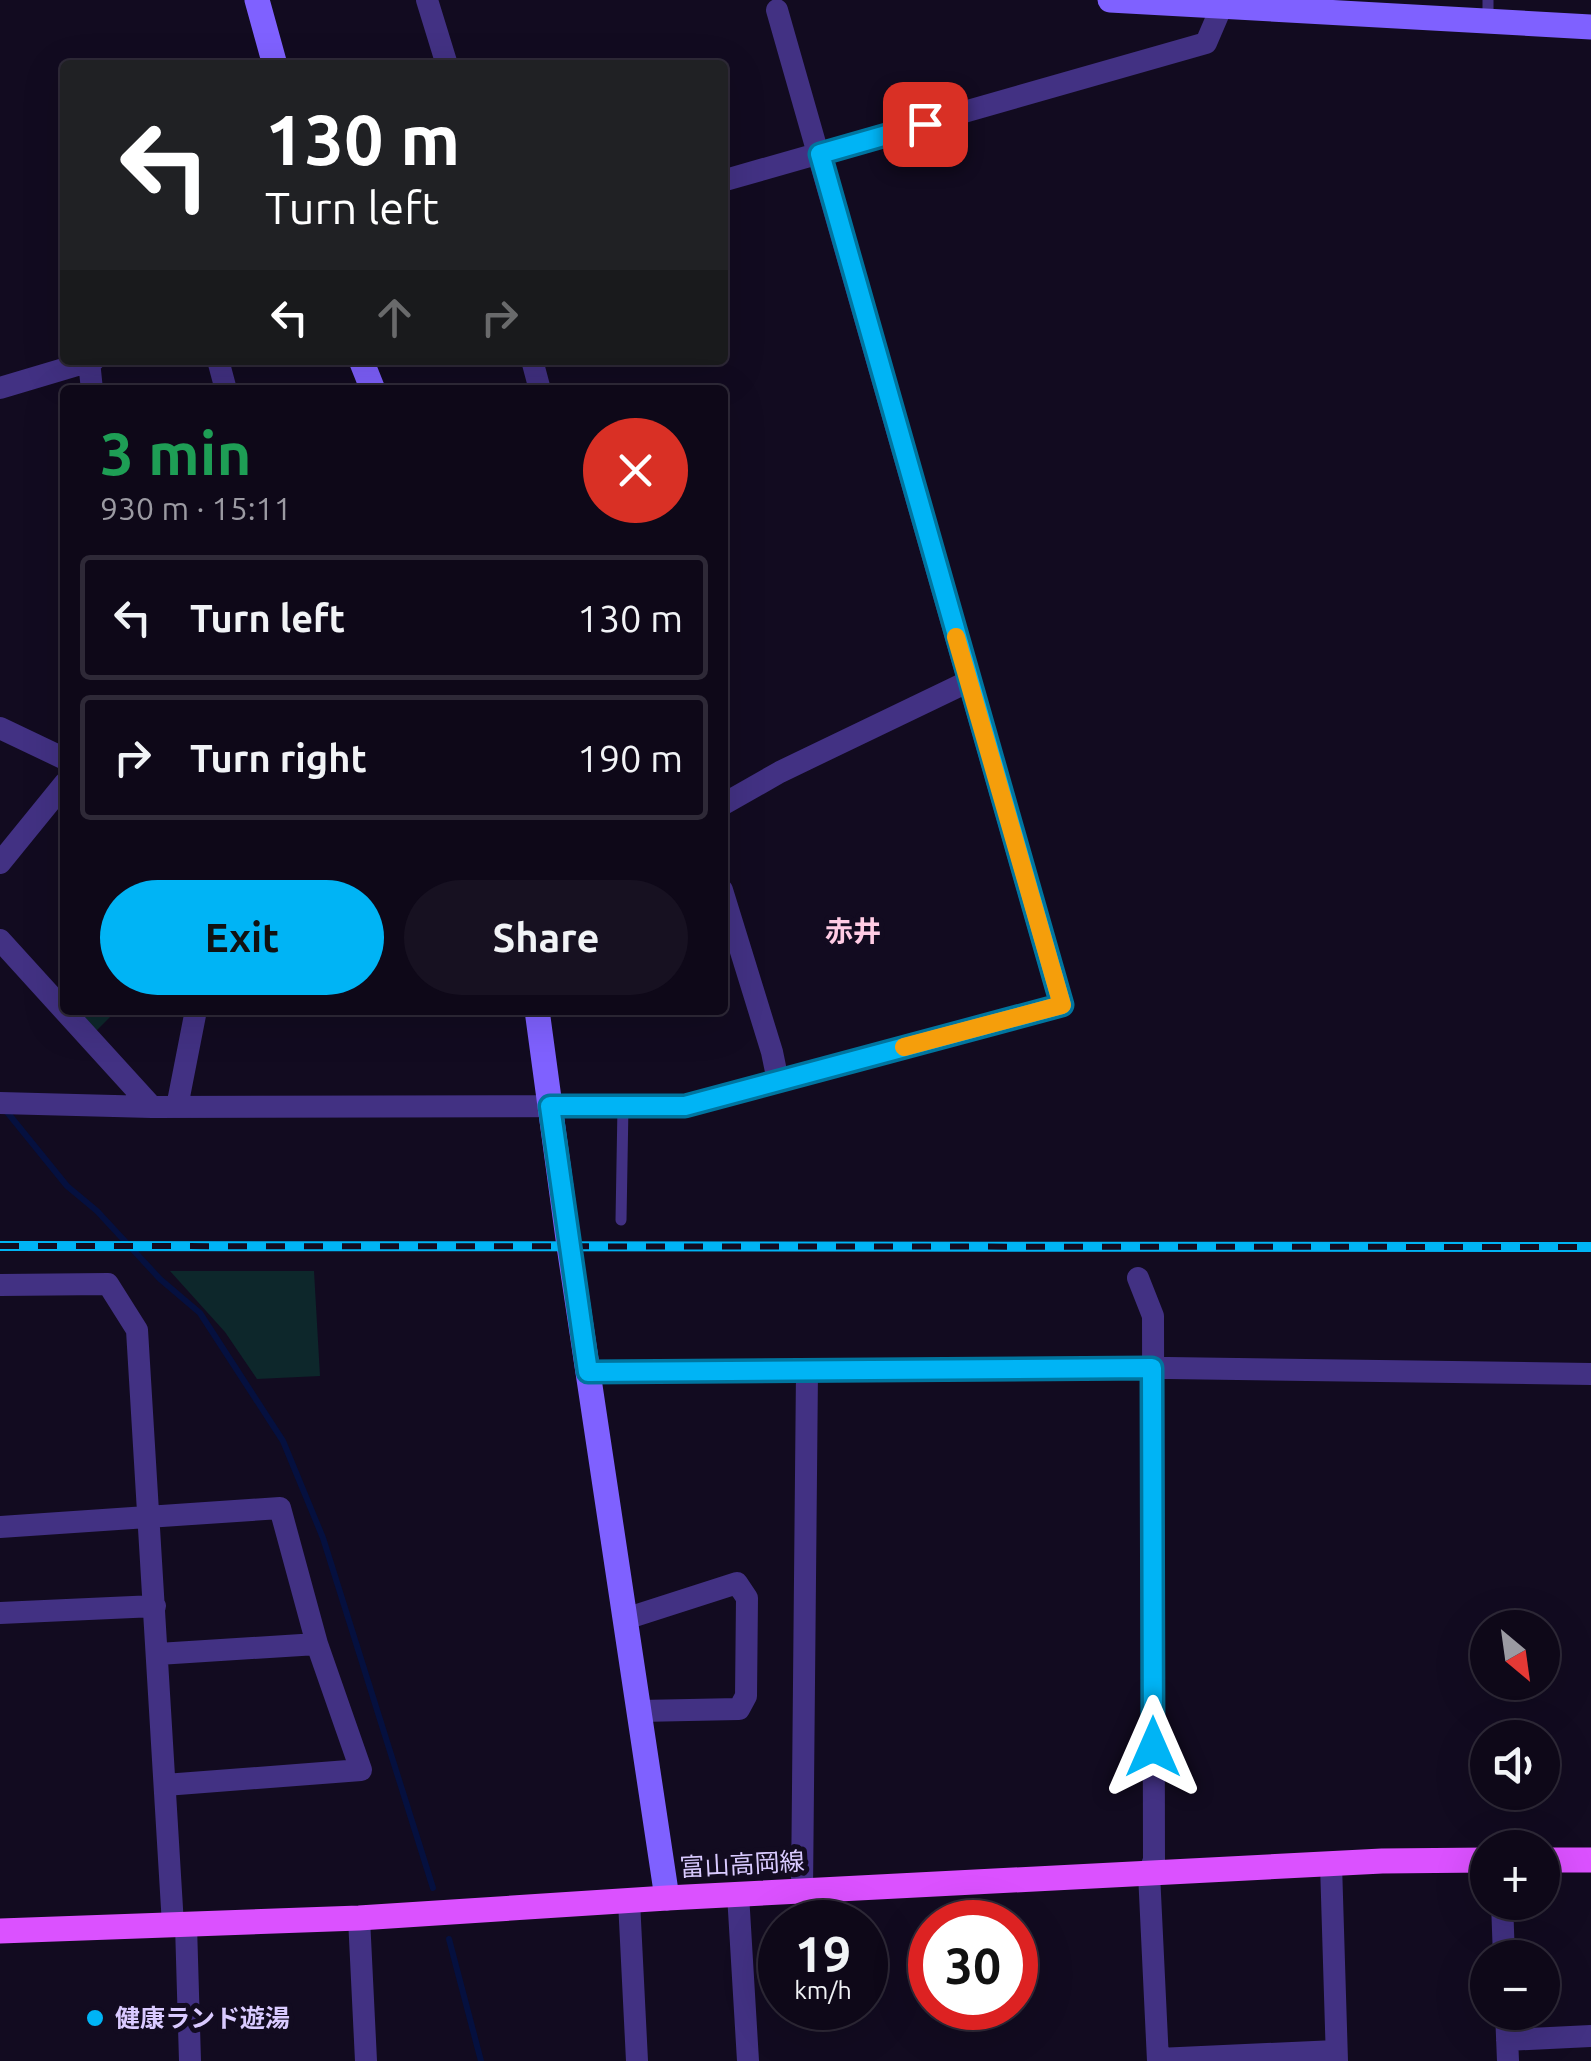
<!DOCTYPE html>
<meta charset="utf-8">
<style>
:root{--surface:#0e0818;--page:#171121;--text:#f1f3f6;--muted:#9b9aa2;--line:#2e2937;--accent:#00b4f5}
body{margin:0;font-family:Ubuntu,"Noto Sans JP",sans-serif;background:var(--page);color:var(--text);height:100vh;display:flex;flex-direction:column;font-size:38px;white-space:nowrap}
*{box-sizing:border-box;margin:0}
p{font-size:32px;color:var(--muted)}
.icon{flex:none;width:55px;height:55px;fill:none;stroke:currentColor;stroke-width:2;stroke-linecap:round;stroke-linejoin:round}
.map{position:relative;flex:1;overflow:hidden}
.side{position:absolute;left:60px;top:385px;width:668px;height:630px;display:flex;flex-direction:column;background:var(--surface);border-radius:10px;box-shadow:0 10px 40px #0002,0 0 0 2px var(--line)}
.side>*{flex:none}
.guide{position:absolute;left:60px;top:60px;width:668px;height:305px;border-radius:10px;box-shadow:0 10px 40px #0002,0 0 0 2px var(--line);background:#202124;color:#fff;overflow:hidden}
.needle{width:65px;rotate:151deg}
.buttons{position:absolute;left:1470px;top:1610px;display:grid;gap:20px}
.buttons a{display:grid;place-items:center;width:90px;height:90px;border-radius:50%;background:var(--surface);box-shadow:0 10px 40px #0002,0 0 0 2px var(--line);font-size:50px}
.speed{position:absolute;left:758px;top:1900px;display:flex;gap:20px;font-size:50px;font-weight:700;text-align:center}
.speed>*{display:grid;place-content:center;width:130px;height:130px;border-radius:50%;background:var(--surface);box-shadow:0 10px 40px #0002,0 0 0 2px var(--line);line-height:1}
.speed small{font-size:25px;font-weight:400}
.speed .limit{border:15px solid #d22;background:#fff;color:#111}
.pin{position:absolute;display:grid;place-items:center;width:85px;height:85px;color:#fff;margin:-42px;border-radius:20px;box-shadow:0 5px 15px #0006}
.me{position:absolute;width:110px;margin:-55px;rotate:0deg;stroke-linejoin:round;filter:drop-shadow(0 0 8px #0008)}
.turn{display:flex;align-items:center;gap:35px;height:210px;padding:0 40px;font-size:45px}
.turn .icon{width:130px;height:130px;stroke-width:2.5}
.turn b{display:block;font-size:70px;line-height:85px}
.lanes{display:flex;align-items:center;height:95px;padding:0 40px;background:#0003;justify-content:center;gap:50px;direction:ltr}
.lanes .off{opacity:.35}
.round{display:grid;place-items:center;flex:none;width:105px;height:105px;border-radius:52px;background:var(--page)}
.headline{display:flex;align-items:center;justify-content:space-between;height:170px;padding:0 40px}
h1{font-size:60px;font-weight:700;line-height:75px;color:#1e9e55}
.action{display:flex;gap:20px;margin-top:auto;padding:20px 40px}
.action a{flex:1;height:115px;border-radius:60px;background:var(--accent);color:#111;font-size:40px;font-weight:700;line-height:115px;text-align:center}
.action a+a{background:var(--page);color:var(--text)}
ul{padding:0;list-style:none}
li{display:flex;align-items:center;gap:30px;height:125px;margin:0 20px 15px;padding:0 20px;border:5px solid var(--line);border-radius:10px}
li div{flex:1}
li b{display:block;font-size:38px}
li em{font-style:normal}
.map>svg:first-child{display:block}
</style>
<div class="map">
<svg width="1591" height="2061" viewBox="0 0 1591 2061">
<rect width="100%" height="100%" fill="#120b20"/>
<path fill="#0d272b" d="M78,1010H117L96,1031Z
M170,1271H314L320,1376L257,1379L225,1332Z"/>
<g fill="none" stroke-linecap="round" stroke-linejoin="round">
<path stroke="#05103f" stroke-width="6" d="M7,1112L67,1186L97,1211L160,1279L200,1313L283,1441L323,1538L433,1888
M449,1939L481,2061"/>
<path stroke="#423183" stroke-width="11" d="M1488,22V0
M621,1220L623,1106"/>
<path stroke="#423183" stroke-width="22" d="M427,0L447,65
M722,181L1206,43L1221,8
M218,360L226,390
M532,360L540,390
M89,361L92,390
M0,388L94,360
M0,728L65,759
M722,805L780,772L963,684L970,687
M0,863L65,783
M722,890L772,1052L778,1081
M0,940L152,1107
M0,1103L152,1107L685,1106L1061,1005L777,10
M177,1107L196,1010
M1138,1278L1153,1316L1154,1860L1149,1873L1158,2061
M0,1285L108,1284L137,1330L173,1925
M588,1372L1168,1368L1591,1374
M0,1527L280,1508L317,1644L158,1654
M0,1613L155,1606
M625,1619L737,1583L747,1598L746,1696L739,1709L639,1711
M165,1785L361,1770L317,1644
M1331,1864L1337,2061
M802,1891L807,1371
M738,1894L748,2061
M629,1901L637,2061
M1502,1902L1504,1958
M359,1918L366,2061
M186,1925L190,2061
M1506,2012L1508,2061
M1507,2040L1591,2036
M1158,2059L1336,2051"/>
<path stroke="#7f61ff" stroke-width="25" d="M257,0L275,65
M1110,0L1591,27
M361,360L373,390
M537,1010L569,1246L667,1898"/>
<path stroke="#db51ff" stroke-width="25" d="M1542,1860H1591
M0,1931L359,1918L667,1898L1382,1861L1488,1860"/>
<defs>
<path id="rail" d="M0,1246L1591,1247"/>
</defs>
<use href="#rail" stroke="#00b4f5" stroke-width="10"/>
<use href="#rail" stroke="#120b20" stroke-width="6" stroke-dasharray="19" stroke-linecap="butt"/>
</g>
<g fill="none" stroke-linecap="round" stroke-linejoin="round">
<defs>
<path id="route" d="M925,124L820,154L1062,1005L685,1106H550L588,1372L1152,1368L1153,1747"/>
</defs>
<use href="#route" stroke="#00759f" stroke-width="25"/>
<use href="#route" stroke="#00b4f5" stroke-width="18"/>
<path stroke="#f59e0b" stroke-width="18" d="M904,1047L1062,1005L956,637"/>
</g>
<circle fill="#00b4f5" stroke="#120b20" stroke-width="4" cx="95" cy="2018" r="10"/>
<g text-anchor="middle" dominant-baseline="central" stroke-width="10" stroke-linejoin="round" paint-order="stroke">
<g font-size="25" fill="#d9caff" stroke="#120b20">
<text transform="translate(742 1864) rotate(-3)">富山高岡線</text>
</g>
<g font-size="25" font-weight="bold" fill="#d9caff" stroke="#120b20" text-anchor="start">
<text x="115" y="2018">健康ランド遊湯</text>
</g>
<g font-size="28" font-weight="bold" fill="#ffcce4" stroke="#120b20">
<text x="853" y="930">赤井</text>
</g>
</g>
</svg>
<div class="buttons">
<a><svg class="needle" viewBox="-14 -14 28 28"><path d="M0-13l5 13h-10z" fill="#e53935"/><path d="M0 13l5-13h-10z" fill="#9b9aa2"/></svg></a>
<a><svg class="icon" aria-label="sound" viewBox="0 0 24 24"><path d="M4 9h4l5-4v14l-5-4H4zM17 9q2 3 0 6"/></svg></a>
<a>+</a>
<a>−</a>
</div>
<div class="speed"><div>19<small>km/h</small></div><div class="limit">30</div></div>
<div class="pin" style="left:925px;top:124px;background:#d93025"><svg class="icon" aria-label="arrive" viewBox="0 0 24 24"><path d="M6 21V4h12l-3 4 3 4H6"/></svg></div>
<svg class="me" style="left:1153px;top:1747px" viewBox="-20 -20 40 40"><path d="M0-17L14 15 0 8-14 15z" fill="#00b4f5" stroke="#fff" stroke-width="4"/></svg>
<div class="guide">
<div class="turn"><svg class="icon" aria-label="left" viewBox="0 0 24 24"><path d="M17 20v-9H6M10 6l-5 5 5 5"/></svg><div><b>130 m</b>Turn left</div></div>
<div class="lanes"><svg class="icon" aria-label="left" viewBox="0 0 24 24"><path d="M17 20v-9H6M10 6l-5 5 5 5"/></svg><svg class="icon off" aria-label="ahead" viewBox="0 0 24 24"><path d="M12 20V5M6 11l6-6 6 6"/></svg><svg class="icon off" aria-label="right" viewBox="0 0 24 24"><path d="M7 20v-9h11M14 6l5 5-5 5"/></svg></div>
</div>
<section class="side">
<div class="headline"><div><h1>3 min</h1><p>930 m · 15:11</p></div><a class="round" style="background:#d93025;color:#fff"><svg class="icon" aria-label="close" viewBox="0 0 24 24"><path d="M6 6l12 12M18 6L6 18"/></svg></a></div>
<ul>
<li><svg class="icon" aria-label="left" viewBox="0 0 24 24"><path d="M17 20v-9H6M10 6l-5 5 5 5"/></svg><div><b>Turn left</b></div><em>130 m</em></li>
<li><svg class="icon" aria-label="right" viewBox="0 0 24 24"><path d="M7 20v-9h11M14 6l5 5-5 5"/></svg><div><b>Turn right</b></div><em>190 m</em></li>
</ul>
<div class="action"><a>Exit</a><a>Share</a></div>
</section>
</div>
